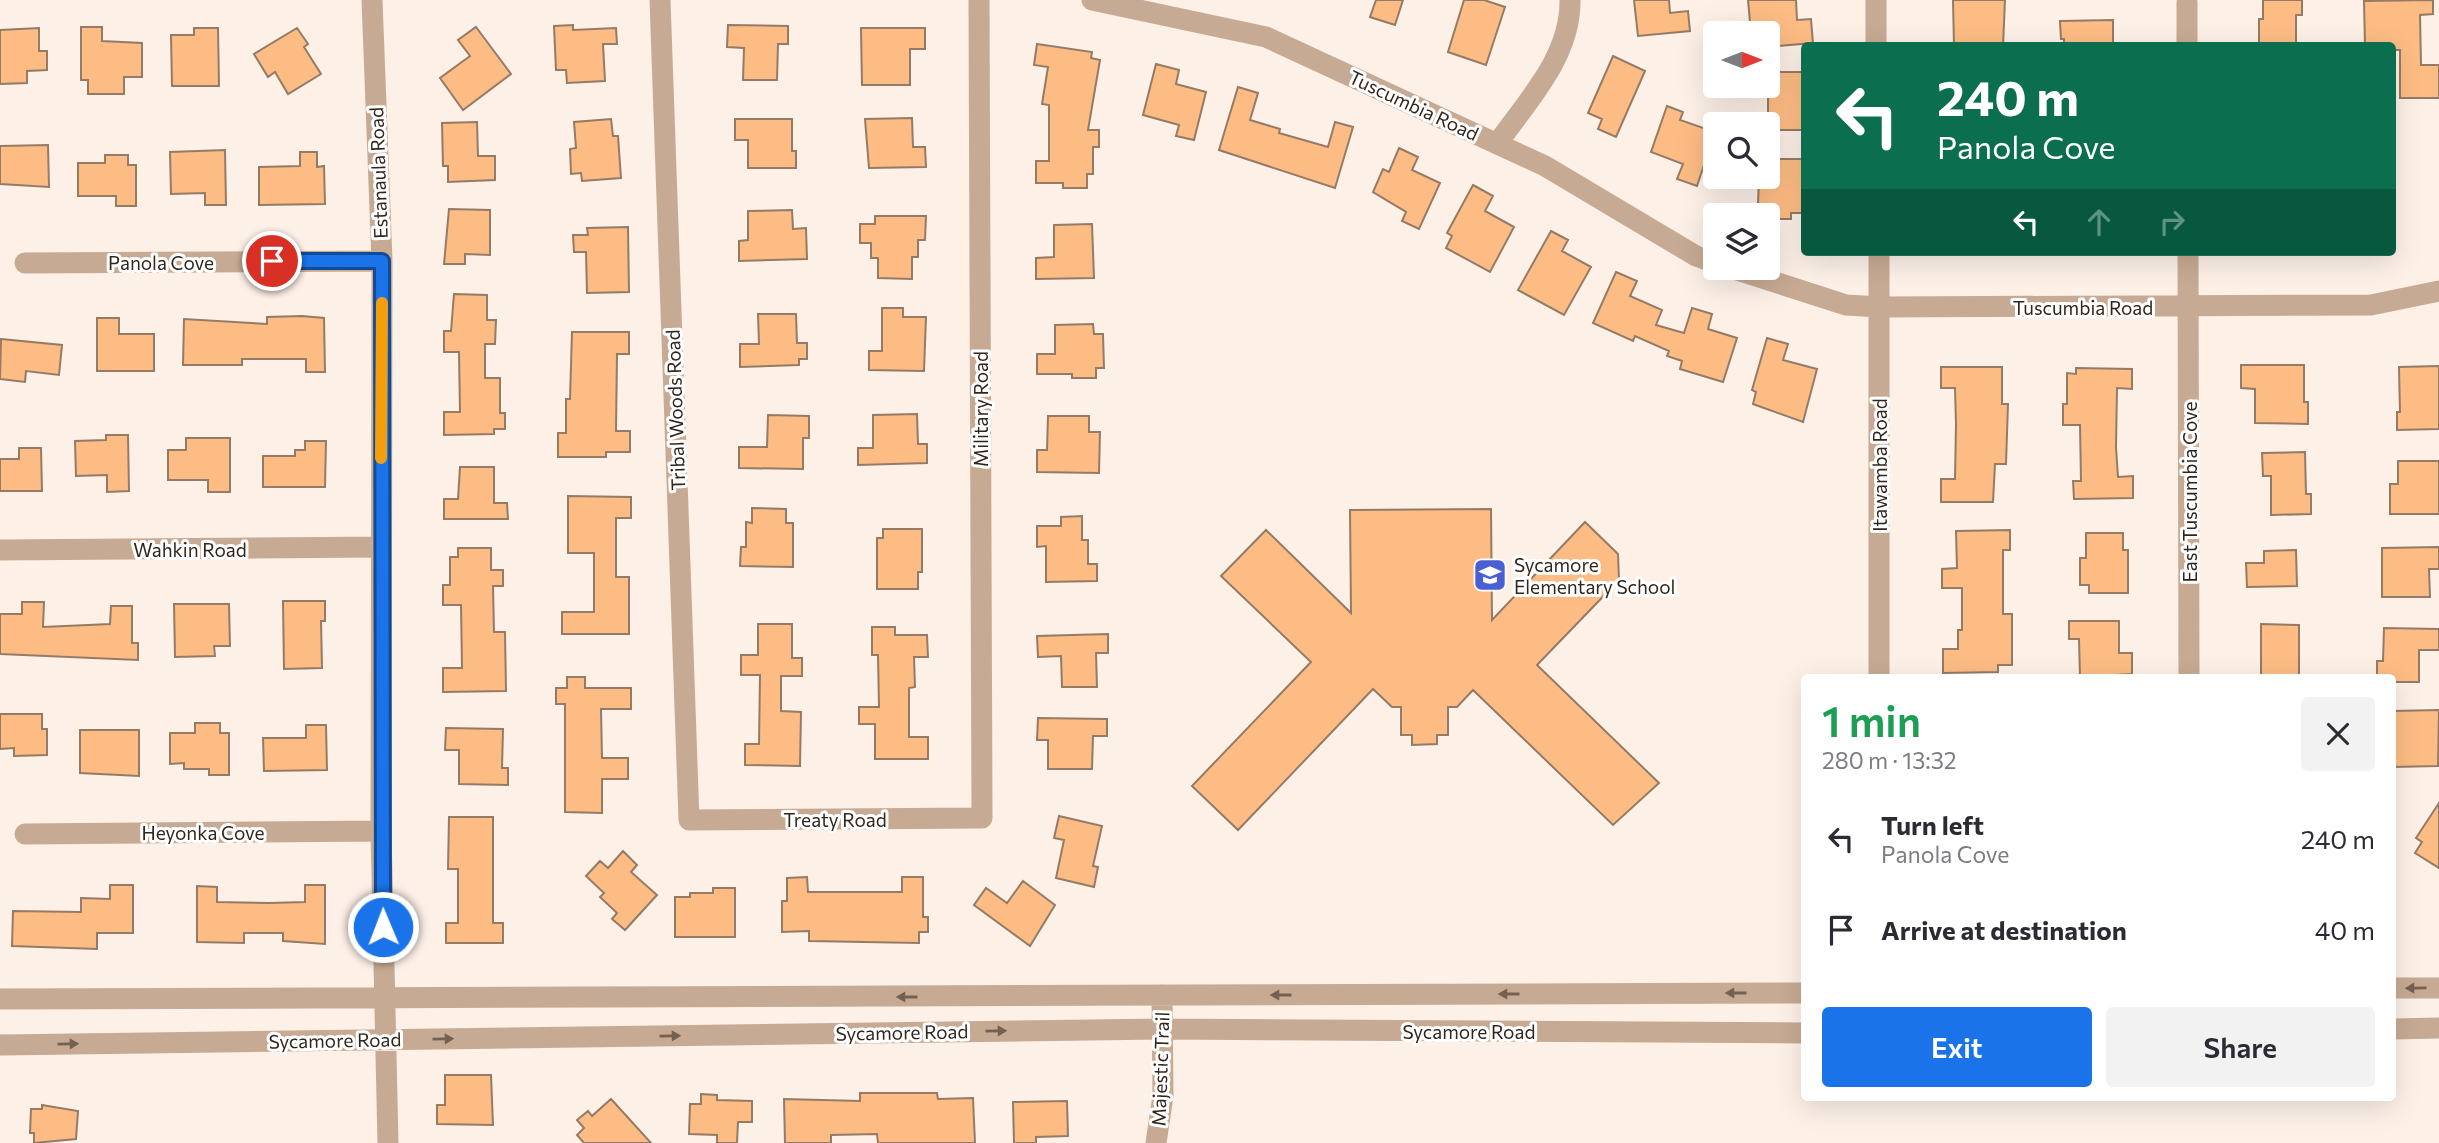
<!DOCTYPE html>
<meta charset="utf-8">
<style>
:root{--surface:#fff;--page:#f2f2f3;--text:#2b2b33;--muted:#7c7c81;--accent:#1a73e8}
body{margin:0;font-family:Commissioner,sans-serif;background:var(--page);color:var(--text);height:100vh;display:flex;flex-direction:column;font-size:26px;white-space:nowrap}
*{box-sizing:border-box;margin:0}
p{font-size:23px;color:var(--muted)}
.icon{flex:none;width:38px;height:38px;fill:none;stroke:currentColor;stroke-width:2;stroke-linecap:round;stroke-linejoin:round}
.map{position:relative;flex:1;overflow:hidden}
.drawer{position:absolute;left:1801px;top:674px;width:595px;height:427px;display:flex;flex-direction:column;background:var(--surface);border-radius:7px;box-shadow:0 7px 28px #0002}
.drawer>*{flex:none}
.hud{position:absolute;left:1801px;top:42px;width:595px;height:214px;border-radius:7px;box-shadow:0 7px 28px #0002;background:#0b6e4f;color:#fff;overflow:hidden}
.needle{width:46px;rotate:90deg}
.buttons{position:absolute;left:1703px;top:21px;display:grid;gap:14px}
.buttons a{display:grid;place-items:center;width:77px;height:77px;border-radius:7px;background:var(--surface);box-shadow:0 7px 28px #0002;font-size:35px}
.pin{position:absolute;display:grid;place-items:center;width:60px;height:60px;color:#fff;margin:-30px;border:4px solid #fff;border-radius:50%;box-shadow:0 2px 7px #0007}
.me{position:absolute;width:77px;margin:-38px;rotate:359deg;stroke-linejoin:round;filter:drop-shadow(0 0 5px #0008)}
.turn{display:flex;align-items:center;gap:24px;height:147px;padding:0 21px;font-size:32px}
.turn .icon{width:91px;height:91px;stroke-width:2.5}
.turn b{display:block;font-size:49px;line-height:60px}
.lanes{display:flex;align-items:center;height:66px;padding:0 21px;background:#0003;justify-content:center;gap:35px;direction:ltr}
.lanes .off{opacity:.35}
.round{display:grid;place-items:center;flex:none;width:74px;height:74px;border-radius:7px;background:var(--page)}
.summary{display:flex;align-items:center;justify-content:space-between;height:119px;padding:0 21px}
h1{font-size:42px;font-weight:600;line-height:52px;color:#1e9e55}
.button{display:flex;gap:14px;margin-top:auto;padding:14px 21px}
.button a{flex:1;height:80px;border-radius:7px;background:var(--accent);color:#fff;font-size:28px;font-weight:600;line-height:80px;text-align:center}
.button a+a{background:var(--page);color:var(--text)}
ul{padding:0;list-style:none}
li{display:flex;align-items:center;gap:21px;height:91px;padding:0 21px}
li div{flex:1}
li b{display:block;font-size:26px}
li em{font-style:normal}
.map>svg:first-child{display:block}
</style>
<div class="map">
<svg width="2439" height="1143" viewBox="0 0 2439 1143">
<rect width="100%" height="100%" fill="#fcf0e7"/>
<path fill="#fdbc84" stroke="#957b66" stroke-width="2" d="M1376,0H1403L1395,25L1370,17Z
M1464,0H1484L1505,7L1486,65L1448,52Z
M1634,0H1669L1670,13L1688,11L1690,31L1638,36Z
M1748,0H1796L1797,20L1811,19L1813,43L1768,47V33H1751Z
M1953,0H2005L2003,46H1954Z
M2263,0H2302V15H2296V46H2259V19H2263Z
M2433,0V14L2420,15L2421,65H2439V98H2400V50H2392V46H2365L2364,1Z
M2113,20V46H2064V39H2061L2060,21Z
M573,25V30L616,28L617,44H603L605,81L567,83L566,70H556L554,26Z
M728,25L788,26V44H778L777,80H743L744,48L727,47Z
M81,27H102V41L142,43V77H124V94H88V80H81Z
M476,27L511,74L463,110L440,78L470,56L458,40Z
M39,28V51H47V70L27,71V83L0,84V30Z
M194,28H218L219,86H172L171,35H194Z
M297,28L308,44L304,47L321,74L288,94L275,72L268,77L254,54Z
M861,28H925V49H910V85H862Z
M1037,44L1092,52L1091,58L1100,60L1088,130H1099V147H1093V174H1087V188H1063V183H1036V161H1049V105L1042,104L1048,67L1034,65Z
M1613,56L1645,71L1616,137L1598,129L1602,119L1588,113Z
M1156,64L1179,70L1176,84L1206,92L1194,140L1176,136L1179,125L1143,115Z
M1768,72H1804V130H1768Z
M1238,87L1258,93L1250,120L1280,129L1279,133L1328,147L1335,122L1353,127L1335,188L1219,150Z
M1667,106L1683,112L1680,120L1715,132L1697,186L1677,179L1683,164L1651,152Z
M912,118L913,147H925L926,167L869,168L865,119Z
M611,119L613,136H618L621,178L582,181L581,173L571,174L570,149L576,148L574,122Z
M735,119H792V151H796V168H748V140H735Z
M477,122L478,156H495V180L448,182V166H443L442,123Z
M48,145L49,187L0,184V146Z
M1399,148L1418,157L1412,170L1440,183L1419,229L1402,221L1406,212L1373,192L1383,169L1389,172Z
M225,150L226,205H205V193L171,194L170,152Z
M300,152H317V167L324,166L325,204L259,205V167L300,166Z
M105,155H128V165H136V206H116V196H78V163H105Z
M1768,159H1804V213H1791V219H1768V215H1763V205H1758L1759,177H1768Z
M1473,185L1493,196L1485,211L1514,227L1490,272L1446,248L1452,236L1447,233Z
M449,209L490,210V255L465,254V264H444Z
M792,210L793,229L806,228L807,259L739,261V241L748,240V211Z
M875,216H926L925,240H918V257H912V279L878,278V258H871V243H860V224H875Z
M1092,224L1094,278L1036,279V258L1054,257V225Z
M628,227L629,292L587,293L586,252H574L573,235H588L587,228Z
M1551,231L1568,240L1562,251L1591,267L1564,315L1518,290Z
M1616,272L1637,281L1630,296L1662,310L1656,325L1684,333L1692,308L1712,314L1708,329L1737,338L1723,382L1680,369L1682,361L1667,356L1669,351L1635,336L1633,341L1593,323Z
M454,294L487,295V320H496L495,344H485V378H500V413H505V429H494V434L444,435V412H460L459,352H444V331H451Z
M882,308H903V317H926L924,371L869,370V351H882Z
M758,314H796L797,343H807V359H799V365L740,367V344H759Z
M302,316L324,318L325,372H306V359H242V365H183L184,319L267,324V317Z
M97,318H119V334H154V371H97Z
M1093,324L1094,334H1103L1104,368H1096V378H1072V374H1037V354H1055V325Z
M572,332H629V354H617L616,431H630V452H606V457H558V433H566V399H570Z
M1767,338L1788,344L1783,360L1817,369L1803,422L1753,404L1756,392L1752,390Z
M1,339L62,345L59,375L26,371L25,382L0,379Z
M2241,365H2304V402H2308V424L2255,423V389L2241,388Z
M2439,366V429L2397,430V412H2400L2399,367Z
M1941,367H2002V404H2008L2006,464H1995L1993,502H1941V479H1955L1956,424L1955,388H1941Z
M2076,368L2132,369V389L2117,388L2116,447L2118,477L2133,476V498L2074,499L2073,481H2081L2080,425H2063V404H2067V373L2076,374Z
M917,414L918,444H927V463L858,465V448H873V415Z
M768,415L809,416V438H803V469L739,468V447H767Z
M1048,416H1089V432H1100L1099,473L1037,472V450H1047Z
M106,435H128L129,491L107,492V475L76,476L75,441L106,440Z
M186,438H230V492H208V480H168V450H186Z
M305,441H326L325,487H263V456H295V450H305Z
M19,448H41L42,491H0V459H19Z
M2305,452L2306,494H2311V514L2271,515V476H2263L2262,453Z
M2398,461H2439V514H2390V484H2398Z
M460,467H494V503H507L508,519H444V499H458Z
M568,496L631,497V518H616V577H629V634H562V612H594V553H568Z
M752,508L786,509V523H793V567L740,566L741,547H746V522L752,523Z
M1491,509L1492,620L1585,522L1618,554L1619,580L1537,665L1659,783L1613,825L1473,690L1457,707H1448V735H1437V744L1412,745V735H1401V707H1392L1373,689L1238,830L1192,786L1311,662L1221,576L1266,530L1351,613L1350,510Z
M1082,516V540H1088V564H1097V581L1046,582V546L1037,547V526H1061V517Z
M883,529H922V572H918V589H877V538H883Z
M2010,530V550H2003V614H2012V665H1998V672L1943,673V649H1958V630H1962V588H1942V569L1957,568L1956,531Z
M2086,533H2123V550H2128V593H2089V585H2080V558H2086Z
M2439,547V569H2429L2430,597H2382V548Z
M458,548H491V570H503V586H493L494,632H505L506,691L443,692V668H462L461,605H443V585H450V557H458Z
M2296,550L2297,586L2247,587L2246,563H2264V551Z
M283,601H325V621H321L322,668L284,669Z
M22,602H44L43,627L110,624L111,606H132V643H138V660L0,654V614H22Z
M174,604H229L230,646H214L215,656L175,657Z
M2069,621H2119V653H2132V674L2080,677L2079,639H2069Z
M758,624H792V658H802V676H781V711L801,712L800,766L745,765V744H759L760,675H741V655H758Z
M2261,624L2299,625V677H2261Z
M872,627H895V635H927L928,657H914L915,687L909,688V737H928V759H875V724H859V707H879L878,655H872Z
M2384,628L2439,629V650H2419V682H2392V677H2377V661H2383Z
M1108,634V653H1096L1097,687H1062L1061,656L1038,657L1037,636Z
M567,677H585V688H631V709H601L602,758H628V779H602V813L565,812V704H556V688H567Z
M2439,710L2438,766L2392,767V711Z
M0,714H42V729H47V755L14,756V748L0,749Z
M1038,718L1107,719V736H1093L1092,769H1048V740H1037Z
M195,723H220V733H229V775H209V769H184V763L170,764V733H195Z
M306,725H326L327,770L264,771L263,738H306Z
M446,728L503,729L502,768H508V785L459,784V750H445Z
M80,730H139V776L80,773Z
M2439,803V868L2415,853L2422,842L2416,838Z
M1059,816L1102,826L1093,866L1098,867L1094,887L1056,878L1064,840L1054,838Z
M449,817H493V923H503V943H446V923H458V869H448Z
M623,851L637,865L631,872L657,895L625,930L612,919L617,913L600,897L604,893L586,876L600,861L608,868Z
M807,877L808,892H902V877H923V917H928V932H919V943L809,941V931L782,932V901H787V878Z
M1023,881L1055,905L1030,946L974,905L986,888L1007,903Z
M110,885H133V933H97V949L12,946L13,911L81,912V898L110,899Z
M305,885H325V944L283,941V933H244V943L197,942V886L217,887V902L269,903L305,902Z
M713,888H735V937H675V897H690V893H713Z
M445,1075H491L493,1125L437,1124V1105H445Z
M860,1093H937L938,1099L973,1098L975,1143H878L877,1134L831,1135V1143H785L784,1099L860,1101Z
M701,1094L717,1095V1100L752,1101V1122H738L737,1143H717V1135L689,1134L690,1104H701Z
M611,1099L651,1143H584L577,1135L584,1128L577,1120L588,1111L592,1116Z
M1067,1101L1068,1136L1036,1137V1143H1014L1013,1102Z
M42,1105L78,1111L76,1139L34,1143V1133H30L31,1109H42Z"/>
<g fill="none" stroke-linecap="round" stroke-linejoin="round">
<path stroke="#c7aa93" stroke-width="21" d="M372,0L382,261L381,831L388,1143
M660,0L689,820L982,818L979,0
M1092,0L1266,37L1545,166L1696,256L1715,263
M1876,0V46
M2187,3V46
M1497,144C1528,100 1571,56 1570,0
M1879,252V677
M2188,252L2189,677
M25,263L382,261
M1731,268L1846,305L1879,307L2371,305L2439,291
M0,550L381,547
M25,834L381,831
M2392,988H2439
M0,999L1804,993
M2392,1029L2439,1028
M0,1045L1163,1029L1804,1033
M1156,1143L1163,1096L1162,995"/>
</g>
<defs><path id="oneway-solid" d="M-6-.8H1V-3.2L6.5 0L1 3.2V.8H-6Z" transform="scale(1.75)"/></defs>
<g fill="#746152">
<use href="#oneway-solid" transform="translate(2416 988) rotate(179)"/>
<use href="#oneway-solid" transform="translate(1736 993) rotate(-180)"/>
<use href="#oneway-solid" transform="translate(1509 994) rotate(180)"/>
<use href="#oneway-solid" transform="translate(1281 995) rotate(180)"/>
<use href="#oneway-solid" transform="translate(907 997) rotate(180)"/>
<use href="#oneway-solid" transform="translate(996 1031) rotate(-1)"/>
<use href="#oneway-solid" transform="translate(670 1036) rotate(-1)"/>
<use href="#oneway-solid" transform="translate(443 1039) rotate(-1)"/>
<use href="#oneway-solid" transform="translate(68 1044) rotate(-1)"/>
</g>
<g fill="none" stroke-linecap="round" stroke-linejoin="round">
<defs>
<path id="route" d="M272,261H382L383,927"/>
</defs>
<use href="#route" stroke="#114b97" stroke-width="18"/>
<use href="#route" stroke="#1a73e8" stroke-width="12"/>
<path stroke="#f59e0b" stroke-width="12" d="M381,458L382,303"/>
</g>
<defs>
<symbol id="school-square" viewBox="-11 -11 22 22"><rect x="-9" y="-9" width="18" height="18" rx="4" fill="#4a5fd3" stroke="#fff"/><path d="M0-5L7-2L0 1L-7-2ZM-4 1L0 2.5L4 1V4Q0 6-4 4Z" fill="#fff"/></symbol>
</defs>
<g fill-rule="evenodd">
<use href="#school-square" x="1471" y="556" width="38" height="38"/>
</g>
<g text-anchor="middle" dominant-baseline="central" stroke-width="6" stroke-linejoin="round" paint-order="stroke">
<g font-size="19" fill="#31261d" stroke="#fff">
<text transform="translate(1414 105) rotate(25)">Tuscumbia Road</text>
<text transform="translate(378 173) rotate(-92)">Estanaula Road</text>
<text x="161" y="262">Panola Cove</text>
<text x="2083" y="307">Tuscumbia Road</text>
<text transform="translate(980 409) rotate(-90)">Military Road</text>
<text transform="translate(675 410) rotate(-92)">Tribal Woods Road</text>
<text transform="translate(1879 465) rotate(-90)">Itawamba Road</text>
<text transform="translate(2189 492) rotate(-90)">East Tuscumbia Cove</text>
<text x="190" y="549">Wahkin Road</text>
<text x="835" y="819">Treaty Road</text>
<text x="203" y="832">Heyonka Cove</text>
<text x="1469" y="1031">Sycamore Road</text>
<text transform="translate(902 1032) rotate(-1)">Sycamore Road</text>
<text transform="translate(335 1040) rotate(-1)">Sycamore Road</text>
<text transform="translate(1160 1069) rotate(-88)">Majestic Trail</text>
</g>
<g font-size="19" fill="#31261d" stroke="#fff" text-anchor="start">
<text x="1514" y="564">Sycamore<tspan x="1514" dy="22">Elementary School</tspan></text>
</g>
</g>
</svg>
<div class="buttons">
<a><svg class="needle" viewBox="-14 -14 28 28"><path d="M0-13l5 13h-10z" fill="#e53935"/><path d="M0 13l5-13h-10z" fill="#7c7c81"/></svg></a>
<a><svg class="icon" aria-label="search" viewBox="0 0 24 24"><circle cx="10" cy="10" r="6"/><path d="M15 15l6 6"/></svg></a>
<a><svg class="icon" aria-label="layers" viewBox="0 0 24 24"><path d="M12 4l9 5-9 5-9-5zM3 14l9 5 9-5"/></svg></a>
</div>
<div class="pin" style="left:272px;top:261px;background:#d93025"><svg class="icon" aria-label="arrive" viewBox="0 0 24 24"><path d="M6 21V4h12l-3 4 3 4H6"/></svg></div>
<svg class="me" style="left:383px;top:927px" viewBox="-20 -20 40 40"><circle r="17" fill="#1a73e8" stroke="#fff" stroke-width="3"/><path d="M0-11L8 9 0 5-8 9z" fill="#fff"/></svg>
<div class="hud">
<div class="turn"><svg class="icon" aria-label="left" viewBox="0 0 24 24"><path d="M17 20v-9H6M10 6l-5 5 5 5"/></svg><div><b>240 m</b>Panola Cove</div></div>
<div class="lanes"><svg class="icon" aria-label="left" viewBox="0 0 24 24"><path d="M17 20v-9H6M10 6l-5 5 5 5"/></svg><svg class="icon off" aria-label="ahead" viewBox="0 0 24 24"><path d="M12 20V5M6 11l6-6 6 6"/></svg><svg class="icon off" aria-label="right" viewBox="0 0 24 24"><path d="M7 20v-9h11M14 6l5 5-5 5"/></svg></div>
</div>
<section class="drawer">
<div class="summary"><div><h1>1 min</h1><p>280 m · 13:32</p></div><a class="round"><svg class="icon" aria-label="close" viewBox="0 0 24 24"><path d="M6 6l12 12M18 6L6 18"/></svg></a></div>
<ul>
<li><svg class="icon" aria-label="left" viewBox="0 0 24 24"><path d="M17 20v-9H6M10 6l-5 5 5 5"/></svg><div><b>Turn left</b><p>Panola Cove</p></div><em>240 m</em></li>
<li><svg class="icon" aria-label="arrive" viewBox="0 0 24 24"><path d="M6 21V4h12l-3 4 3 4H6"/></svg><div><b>Arrive at destination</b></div><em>40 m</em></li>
</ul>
<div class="button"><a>Exit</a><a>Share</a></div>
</section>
</div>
